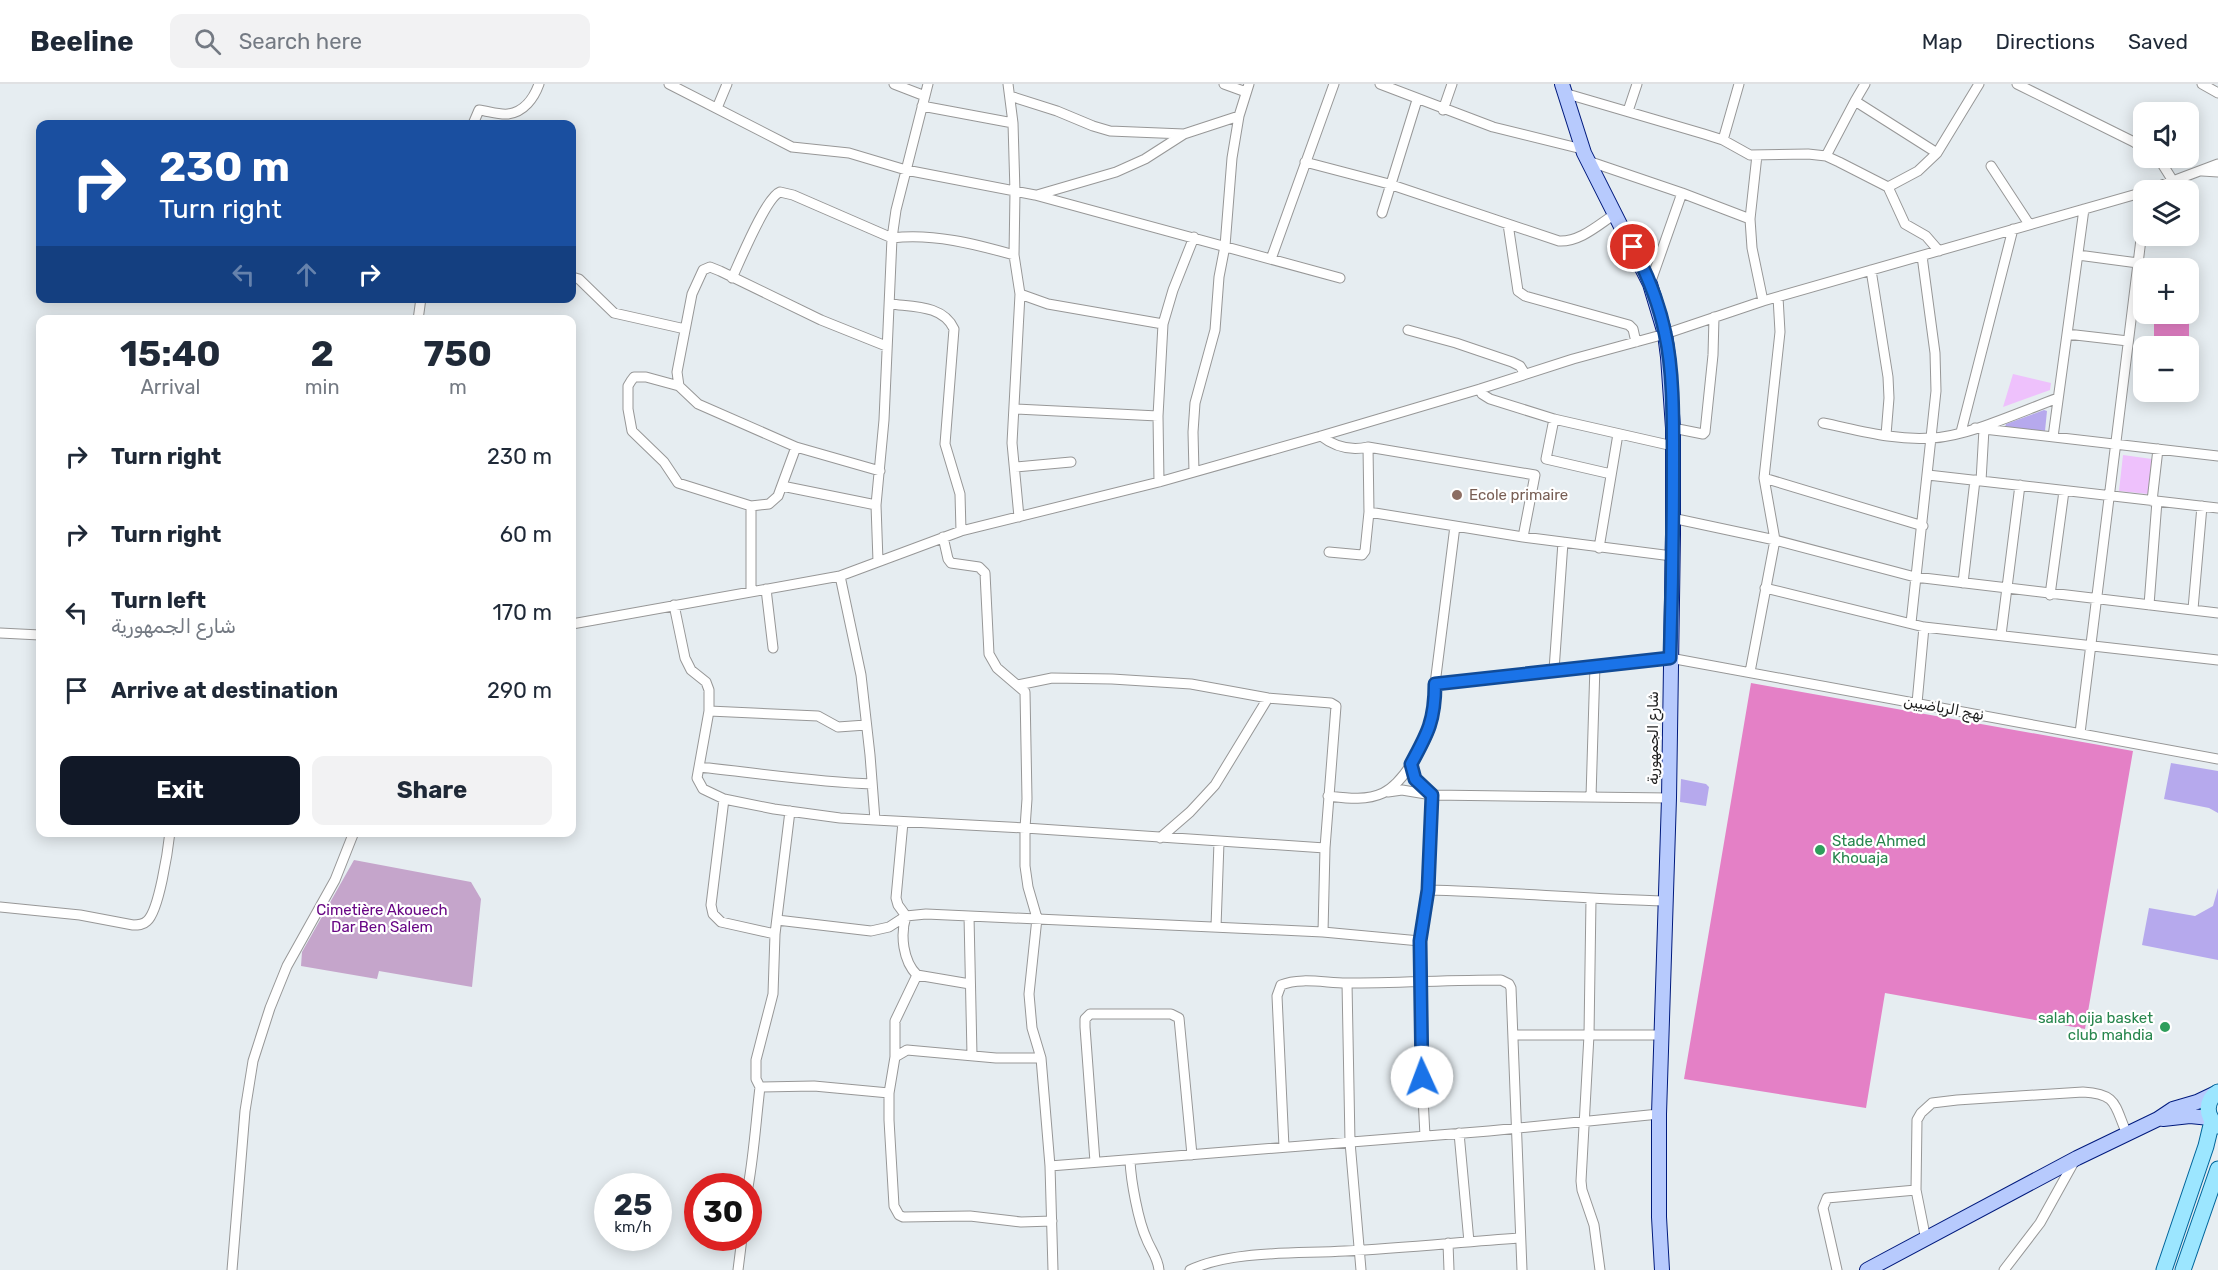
<!DOCTYPE html>
<meta charset="utf-8">
<style>
:root{--surface:#fff;--page:#f2f2f3;--text:#1f2937;--muted:#747a83;--line:#e0e1e3;--accent:#111827}
body{margin:0;font-family:Rubik,"Noto Naskh Arabic",sans-serif;background:var(--page);color:var(--text);height:100vh;display:flex;flex-direction:column;font-size:22px;white-space:nowrap}
*{box-sizing:border-box;margin:0}
p{font-size:20px;color:var(--muted)}
.icon{flex:none;width:33px;height:33px;fill:none;stroke:currentColor;stroke-width:2;stroke-linecap:round;stroke-linejoin:round}
.map{position:relative;flex:1;overflow:hidden}
.drawer{position:absolute;left:36px;top:231px;width:540px;height:522px;display:flex;flex-direction:column;background:var(--surface);border-radius:12px;box-shadow:0 3px 15px #0003}
.drawer>*{flex:none}
.banner{position:absolute;left:36px;top:36px;width:540px;height:183px;border-radius:12px;box-shadow:0 3px 15px #0003;background:#1a4fa0;color:#fff;overflow:hidden}
.buttons{position:absolute;left:2133px;top:18px;display:grid;gap:12px}
.buttons a{display:grid;place-items:center;width:66px;height:66px;border-radius:12px;background:var(--surface);box-shadow:0 3px 15px #0003;font-size:30px}
.speed{position:absolute;left:594px;top:1089px;display:flex;gap:12px;font-size:30px;font-weight:700;text-align:center}
.speed>*{display:grid;place-content:center;width:78px;height:78px;border-radius:50%;background:var(--surface);box-shadow:0 3px 15px #0003;line-height:1}
.speed small{font-size:15px;font-weight:400}
.speed .limit{border:9px solid #d22;background:#fff;color:#111}
.pin{position:absolute;display:grid;place-items:center;width:51px;height:51px;color:#fff;margin:-26px;border:3px solid #fff;border-radius:50%;box-shadow:0 2px 6px #0007}
.me{position:absolute;width:66px;margin:-33px;rotate:358deg;stroke-linejoin:round;filter:drop-shadow(0 0 4px #0008)}
.turn{display:flex;align-items:center;gap:21px;height:126px;padding:0 24px;font-size:27px}
.turn .icon{width:78px;height:78px;stroke-width:2.5}
.turn b{display:block;font-size:42px;line-height:51px}
.lanes{display:flex;align-items:center;height:57px;padding:0 24px;background:#0003;justify-content:center;gap:30px;direction:ltr}
.lanes .off{opacity:.35}
.eta{display:flex;justify-content:space-evenly;align-items:center;height:102px;text-align:center}
.eta b{font-size:36px;font-weight:700;line-height:42px}
.action{display:flex;gap:12px;margin-top:auto;padding:12px 24px}
.action a{flex:1;height:69px;border-radius:12px;background:var(--accent);color:#fff;font-size:24px;font-weight:700;line-height:69px;text-align:center}
.action a+a{background:var(--page);color:var(--text)}
ul{padding:0;list-style:none}
li{display:flex;align-items:center;gap:18px;height:78px;padding:0 24px}
li div{flex:1}
li b{display:block;font-size:22px}
li em{font-style:normal}
header{display:flex;align-items:center;gap:36px;box-sizing:border-box;height:84px;padding:0 30px;background:var(--surface);border-bottom:2px solid var(--line)}
header strong{font-size:28px}
nav{display:flex;gap:33px;margin-inline-start:auto;font-size:21px}
.search{width:420px;height:54px;background:var(--page);display:flex;align-items:center;gap:15px;box-sizing:border-box;padding:0 21px;border-radius:12px;color:var(--muted);font-size:22px}
.map>svg:first-child{display:block}
</style>
<header>
<strong>Beeline</strong>
<div class="search"><svg class="icon" aria-label="search" viewBox="0 0 24 24"><circle cx="10" cy="10" r="6"/><path d="M15 15l6 6"/></svg>Search here</div>
<nav><a>Map</a><a>Directions</a><a>Saved</a></nav>
</header>
<div class="map">
<svg width="2218" height="1186" viewBox="0 0 2218 1186">
<rect width="100%" height="100%" fill="#e6edf1"/>
<path fill="#b6a9ed" d="M2044,326L2047,327L2045,347L2005,343L2006,340Z
M2171,679L2218,687V729L2209,724L2164,715Z
M1681,695L1706,700L1709,703L1706,722L1680,718Z
M2218,804V876L2142,861L2149,824L2195,832L2213,822Z"/>
<path fill="#c5a5cb" d="M354,776L471,798L481,815L472,903L379,887L377,895L301,882L302,868Z"/>
<path fill="#eec1fc" d="M2013,290L2051,299L2050,306L2003,323Z
M2123,371L2152,375L2148,410L2119,407Z"/>
<path fill="#e480c6" d="M2154,236H2189V291L2188,262H2154Z
M1751,599L2133,667L2085,945L1885,909L1866,1024L1684,995Z"/>
<g fill="none" stroke-linecap="round" stroke-linejoin="round">
<defs>
<path id="street" d="M669,0L792,63L849,69L906,86L1035,111L1340,194
M894,0L925,12
M1008,0L1013,39L1015,108L1014,171L1020,210L1012,359L1019,433
M1224,0L1246,8
M1380,0L1493,43L1582,65
M1865,0L1855,17L1937,69L1979,0
M2017,0L2134,58L2144,65
M2202,0L2218,9
M1564,9L1704,50L1723,56L1750,71L1808,70L1826,72L1839,78L1888,103L1905,140L1926,152L1939,167
M1010,12L1057,27L1093,42L1110,47L1184,50L1239,32
M922,22L1013,39
M717,24L727,0
M1443,26L1452,0
M1628,27L1637,0
M473,40L479,26C488,27 499,31 508,30C524,28 534,14 539,0
M1723,56L1739,0
M1826,72L1855,17
M2155,74L2161,78L2173,97
M1588,77L1682,109L1750,135L1752,164L1763,217
M1305,78L1389,100L1559,157C1580,158 1598,141 1615,130
M1991,82L2029,140
M2202,87L2218,88
M1888,103L1918,87L1937,69
M2149,106L2218,80
M1037,111L1116,88L1145,75L1184,50
M1382,129L1417,16
M1750,135L1757,71
M1508,140L1518,207L1525,212L1629,241L1633,245L1636,258
M2078,171L2138,179
M1271,175L1334,0
M1871,186L1888,293L1889,314L1886,351
M572,193L579,195L614,229L685,245
M732,194C740,177 766,113 780,108L793,111L892,154C933,149 975,160 1014,171
M1650,200L1682,109
M1020,210L1048,220L1163,240
M891,220C913,223 943,221 954,245L945,360L960,410L961,447
M418,236L421,214
M1408,246L1456,259L1512,278L1520,282L1525,290
M2067,250L2128,257
M679,302L646,293H634L631,297L628,302V325L632,347L664,378L678,399L751,422
M1480,305L1482,310L1490,315L1554,335L1673,362
M1016,325L1158,332
M1554,335L1546,375L1611,390
M1823,339C1858,346 1895,357 1932,354C1969,352 2022,327 2058,314
M1673,344L1703,350L1705,348L1713,271L1714,233
M1975,344L2218,372
M1961,348L2013,145
M1321,352C1335,363 1350,367 1368,363
M2053,353L2084,125
M796,363L698,320L679,302L677,288L692,210L703,186L710,183L720,187L821,236L886,262
M1015,383L1071,378
M1194,388L1193,348L1195,319L1215,246L1219,193L1225,162L1232,74L1239,32L1249,0
M1928,391L2218,424
M1764,394L1923,442
M1981,397L1984,345
M1159,398L1158,332L1163,240L1173,206L1194,153
M782,402L876,421
M2152,417L2158,365
M1672,434L1775,456L1915,493L2218,529
M1523,453L1535,391L1368,363L1369,428L1523,453L1672,472
M1599,464L1618,350
M1329,468L1362,471L1365,467L1369,428
M878,477L876,421L884,336L892,154L896,126L928,0
M840,492L861,591L870,671L875,736L1025,744L1027,715L1025,608L997,584L989,570L985,489L979,483L951,479L948,475L943,453
M1963,499L1975,396
M1765,504L1924,543L2218,576
M766,505L773,564
M751,507V422L769,420L778,412L796,363L880,387
M2050,511L2064,407
M674,521L685,574L691,586L706,598L709,606V627L697,694L703,705L724,715L774,725L840,734L875,736
M2149,521L2157,417
M2193,525L2202,422
M1911,539L1936,307L1935,269L1922,172
M572,540L840,492L961,447L1159,398L1321,352L1480,305L1573,275L1665,250L1763,217L2144,108
M0,549L40,551
M2001,551L2020,401
M1554,586L1563,458
M1750,588L1775,456L1764,394L1780,248L1778,213
M1435,600L1670,574L2218,675
M1018,601L1052,594L1112,595L1191,600L1268,614L1331,619L1336,622L1325,764L1323,848
M1917,619L1924,543
M709,627L818,632L838,643L866,641
M2080,649L2144,131
M1411,680L1415,695L1430,709
M699,683C757,689 814,698 872,700
M1388,708L1402,706L1432,711
M1328,712C1346,714 1366,717 1383,709C1404,699 1429,655 1433,633C1435,622 1435,611 1435,600L1455,442
M1591,713L1595,581
M724,715L711,821L713,830L721,838L775,850
M790,727L775,850L773,910L756,976V995L760,1003L814,1002L889,1009
M1160,754L1190,728L1215,701L1268,614
M1428,806C1507,808 1586,815 1666,817
M1591,815L1589,951L1581,1097L1582,1106L1594,1141L1600,1186
M0,823L80,831L133,841C138,841 143,841 147,837C159,827 168,766 170,748
M969,832L972,971
M777,836L871,847L889,843L906,832L926,830L1323,848L1420,857
M1216,843L1219,758
M917,891L970,900
M1347,899L1350,1058L1361,1186
M1513,951H1661
M895,973V937L917,891C903,877 900,851 906,832L898,821L896,814L903,738
M1041,974H996L907,966L895,973L889,1009V1036L894,1122L899,1131L903,1133L970,1132L1021,1138L1052,1137
M1459,1049L1469,1158
M1425,1052L1421,974L1420,857L1428,806L1432,711L1669,714
M1284,1063L1277,912L1281,901C1300,893 1326,899 1346,899C1398,899 1449,896 1501,896L1509,900L1511,904L1522,1186
M1130,1077C1131,1097 1138,1137 1147,1156C1151,1166 1158,1174 1159,1186
M1095,1078L1085,943V935L1090,930H1171L1179,934L1192,1071
M1050,1082L1489,1047L1659,1030
M748,1103C754,1070 756,1036 760,1003
M1926,1156L1916,1106L1917,1036L1921,1029L1932,1019L1957,1016L2083,1008C2118,1010 2114,1021 2127,1050
M1448,1159L1449,1186
M232,1186L245,1027L253,977L270,924L287,882L335,796L354,748
M738,1186L742,1154
M1053,1186L1050,1082L1041,974L1032,944L1029,910L1037,834L1028,803L1025,782V744L1325,764
M1190,1186C1231,1166 1299,1170 1345,1167C1403,1164 1461,1158 1519,1154
M1837,1186L1823,1124L1827,1114L1916,1106
M2004,1186L2040,1139L2075,1076"/>
<path id="secondary" d="M1562,0L1584,69L1650,200L1665,250L1668,273L1673,344V450L1669,714L1659,1030V1133L1662,1186
M2163,1035L2190,1032L2210,1034
M1867,1186L2077,1074L2158,1035L2173,1025L2197,1018L2218,1008"/>
<path id="primary" d="M2218,1008C2205,1017 2205,1032 2218,1042
M2164,1186L2206,1062L2212,1037
M2183,1186L2218,1085"/>
</defs>
<use href="#street" stroke="#979797" stroke-width="11"/>
<use href="#secondary" stroke="#001a7d" stroke-width="16"/>
<use href="#primary" stroke="#00659b" stroke-width="17"/>
<use href="#street" stroke="#fff" stroke-width="9"/>
<use href="#secondary" stroke="#b7cafd" stroke-width="14"/>
<use href="#primary" stroke="#9ce6ff" stroke-width="15"/>
</g>
<g fill="none" stroke-linecap="round" stroke-linejoin="round">
<defs>
<path id="route" d="M1422,993L1420,857L1428,806L1432,711L1415,695L1411,680C1428,649 1435,636 1435,600L1670,574C1672,509 1673,445 1673,381C1673,340 1674,289 1665,249C1659,219 1647,190 1633,163"/>
</defs>
<use href="#route" stroke="#114b97" stroke-width="15"/>
<use href="#route" stroke="#1a73e8" stroke-width="10"/>
</g>
<circle fill="#8d6e63" stroke="#fff" stroke-width="2" cx="1457" cy="411" r="6"/>
<g fill="#2e9e5b" stroke="#fff" stroke-width="2">
<circle cx="1820" cy="766" r="6"/>
<circle cx="2165" cy="943" r="6"/>
</g>
<g text-anchor="middle" dominant-baseline="central" stroke-width="4.5" stroke-linejoin="round" paint-order="stroke">
<g font-size="15" fill="#785e54" stroke="#fff" text-anchor="start">
<text x="1469" y="411">Ecole primaire</text>
</g>
<g font-size="15" fill="#202020" stroke="#fff">
<text transform="translate(1944 624) rotate(10)">نهج الرياضيين</text>
<text transform="translate(1653 654) rotate(-90)">شارع الجمهورية</text>
</g>
<g font-size="15" fill="#27864d" stroke="#fff" text-anchor="start">
<text x="1832" y="757">Stade Ahmed<tspan x="1832" dy="17">Khouaja</tspan></text>
<text x="2153" y="934" text-anchor="end">salah oija basket<tspan x="2153" dy="17">club mahdia</tspan></text>
</g>
<g font-size="15" fill="#680685" stroke="#fff">
<text x="382" y="826">Cimetière Akouech<tspan x="382" dy="17">Dar Ben Salem</tspan></text>
</g>
</g>
</svg>
<div class="buttons">
<a><svg class="icon" aria-label="sound" viewBox="0 0 24 24"><path d="M4 9h4l5-4v14l-5-4H4zM17 9q2 3 0 6"/></svg></a>
<a><svg class="icon" aria-label="layers" viewBox="0 0 24 24"><path d="M12 4l9 5-9 5-9-5zM3 14l9 5 9-5"/></svg></a>
<a>+</a>
<a>−</a>
</div>
<div class="speed"><div>25<small>km/h</small></div><div class="limit">30</div></div>
<div class="pin" style="left:1633px;top:163px;background:#d93025"><svg class="icon" aria-label="arrive" viewBox="0 0 24 24"><path d="M6 21V4h12l-3 4 3 4H6"/></svg></div>
<svg class="me" style="left:1422px;top:993px" viewBox="-20 -20 40 40"><circle r="19" fill="#fff"/><path d="M0-13L10 11 0 6-10 11z" fill="#1a73e8"/></svg>
<div class="banner">
<div class="turn"><svg class="icon" aria-label="right" viewBox="0 0 24 24"><path d="M7 20v-9h11M14 6l5 5-5 5"/></svg><div><b>230 m</b>Turn right</div></div>
<div class="lanes"><svg class="icon off" aria-label="left" viewBox="0 0 24 24"><path d="M17 20v-9H6M10 6l-5 5 5 5"/></svg><svg class="icon off" aria-label="ahead" viewBox="0 0 24 24"><path d="M12 20V5M6 11l6-6 6 6"/></svg><svg class="icon" aria-label="right" viewBox="0 0 24 24"><path d="M7 20v-9h11M14 6l5 5-5 5"/></svg></div>
</div>
<section class="drawer">
<div class="eta">
<div><b>15:40</b><p>Arrival</p></div>
<div><b>2</b><p>min</p></div>
<div><b>750</b><p>m</p></div>
</div>
<ul>
<li><svg class="icon" aria-label="right" viewBox="0 0 24 24"><path d="M7 20v-9h11M14 6l5 5-5 5"/></svg><div><b>Turn right</b></div><em>230 m</em></li>
<li><svg class="icon" aria-label="right" viewBox="0 0 24 24"><path d="M7 20v-9h11M14 6l5 5-5 5"/></svg><div><b>Turn right</b></div><em>60 m</em></li>
<li><svg class="icon" aria-label="left" viewBox="0 0 24 24"><path d="M17 20v-9H6M10 6l-5 5 5 5"/></svg><div><b>Turn left</b><p>شارع الجمهورية</p></div><em>170 m</em></li>
<li><svg class="icon" aria-label="arrive" viewBox="0 0 24 24"><path d="M6 21V4h12l-3 4 3 4H6"/></svg><div><b>Arrive at destination</b></div><em>290 m</em></li>
</ul>
<div class="action"><a>Exit</a><a>Share</a></div>
</section>
</div>
